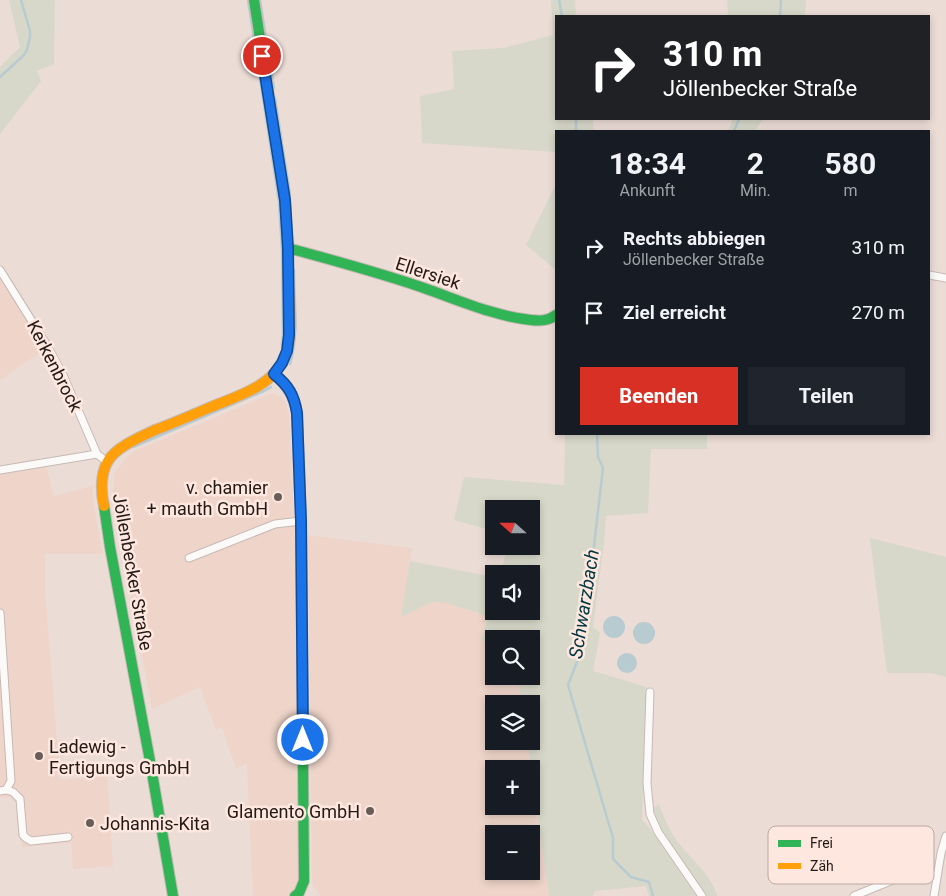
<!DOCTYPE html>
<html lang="de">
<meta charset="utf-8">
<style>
:root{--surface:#171b24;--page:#20242c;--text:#f1f3f6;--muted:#9ea1a6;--accent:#d93025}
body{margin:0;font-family:Roboto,sans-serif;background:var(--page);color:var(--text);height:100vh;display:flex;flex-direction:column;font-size:19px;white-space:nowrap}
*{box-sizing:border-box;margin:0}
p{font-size:16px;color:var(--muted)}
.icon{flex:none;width:28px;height:28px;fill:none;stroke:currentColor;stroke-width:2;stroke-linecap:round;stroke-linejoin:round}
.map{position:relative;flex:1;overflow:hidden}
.side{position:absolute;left:555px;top:130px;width:375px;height:305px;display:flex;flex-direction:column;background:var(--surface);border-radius:0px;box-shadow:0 2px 8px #0003}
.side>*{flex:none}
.top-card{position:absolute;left:555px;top:15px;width:375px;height:105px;border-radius:0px;box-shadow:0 2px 8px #0003;background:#202124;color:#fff;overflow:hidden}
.needle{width:32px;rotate:291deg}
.fabs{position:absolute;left:485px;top:500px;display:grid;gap:10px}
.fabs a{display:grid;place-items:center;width:55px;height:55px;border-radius:0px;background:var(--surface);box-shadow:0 2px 8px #0003;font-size:25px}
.pin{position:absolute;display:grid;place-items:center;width:42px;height:42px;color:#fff;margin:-21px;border:2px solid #fff;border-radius:50%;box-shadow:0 1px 5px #0007}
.me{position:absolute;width:55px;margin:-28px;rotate:0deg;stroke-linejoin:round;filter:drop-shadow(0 0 4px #0008)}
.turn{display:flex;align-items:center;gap:18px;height:105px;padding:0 25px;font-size:22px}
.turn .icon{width:65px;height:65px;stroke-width:2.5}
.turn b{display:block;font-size:35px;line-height:42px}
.eta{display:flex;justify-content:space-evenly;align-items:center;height:85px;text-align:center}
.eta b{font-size:30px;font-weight:700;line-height:35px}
.action{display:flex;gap:10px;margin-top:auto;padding:10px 25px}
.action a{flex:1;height:58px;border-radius:0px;background:var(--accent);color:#fff;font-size:20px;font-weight:700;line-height:58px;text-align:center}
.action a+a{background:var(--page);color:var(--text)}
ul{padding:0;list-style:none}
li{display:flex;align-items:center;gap:15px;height:65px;padding:0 25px}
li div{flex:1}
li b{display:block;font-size:19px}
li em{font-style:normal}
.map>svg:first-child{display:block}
</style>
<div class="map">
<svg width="946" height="896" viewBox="0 0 946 896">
<rect width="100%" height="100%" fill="#ecdcd6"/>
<path fill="#eed4c9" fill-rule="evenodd" d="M0,277L44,350L0,380Z
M273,393L281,397L285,401L289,416L295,533L300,876L297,885L291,893L288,896H253L247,764L236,768L222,727L216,730L200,687L152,709L113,498L114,475L117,469L126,458L135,451Z
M46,466L54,496L93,486V502L103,554H45V591L60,780L107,776L113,866L73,869L70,816L71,843L22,847L17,804L10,797L0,798V475Z
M308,535L412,548L402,616L432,602H443L488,616L481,641L494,640V676H518L521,704H494V741H527L531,769H494V806H531V771L549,896H320L317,890L313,886L312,880ZM494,834H531V871H494Z"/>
<path fill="#d7d8c9" d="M9,0H55L54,64L37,71L41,81L0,134V67L20,47Z
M551,0H575L576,16H556V119H593L594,131H556V152L422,143L420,96L454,89L452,51L503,48L553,35Z
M727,0H806L805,16H728Z
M733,119H763L755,131H728Z
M556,184V270L526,245Z
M565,434H707V449H651L648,513L606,516L604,543L593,627L600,633L593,671L647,687L642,819L654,834L696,896H649L646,886L595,891L593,896H549L527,741H531V704H521L518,676H531V639H494V640L481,641L488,616L443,602H432L401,617L410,561L494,577V611H531V574H500L502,569L507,546H531V509H494V531L454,520L464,477L564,485Z
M870,538L946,557V677L931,673H887Z
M659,805C664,817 669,829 676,840C688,856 713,876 717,896H706L703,891L661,830L653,808Z"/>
<path fill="#b7cbd0" d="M603 627a11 11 0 1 1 22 0a11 11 0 1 1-22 0Z
M633 633a11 11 0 1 1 22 0a11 11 0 1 1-22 0Z
M617 663a10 10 0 1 1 20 0a10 10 0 1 1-20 0Z"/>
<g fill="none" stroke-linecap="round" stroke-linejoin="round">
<path stroke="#b7cbd0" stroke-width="2.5" d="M248,0L279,202L282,250L283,335L282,345
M260,0L274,88
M559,0L562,16
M780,16L781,0
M0,77L23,56L27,50L30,37V31L21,0
M275,98L290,194
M576,119V131
M734,131L739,119
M290,364C299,334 294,301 294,270
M597,434L598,457L603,468L582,649L568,685L613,838V859L631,877L649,882L653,896
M133,447L264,391L271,387"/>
<defs>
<path id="street" d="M0,270L48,347L63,375L97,454L107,462
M929,275L946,278
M0,470L97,454
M189,558L275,524L301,521
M0,613L11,781L6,790L0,791
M650,692L647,783L650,814L658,832L702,896
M6,790L13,792L20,799L23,835L26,838L31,841L68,837
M854,896L910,873L937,876
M934,896L941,853L946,836"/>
<path id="fast" d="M254,0L285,199L287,232L288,273
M288,248C332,260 377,272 421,287C456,299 493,316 531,320C540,321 548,321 556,315
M274,374C287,385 294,396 297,413L301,521L304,881L299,893L295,896
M104,506L110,547L150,761L173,896"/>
<path id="slow" d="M104,506C101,493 100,474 108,461C116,447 140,437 155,430C174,423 192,415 211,407C238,396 273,386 285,357C295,332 288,299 288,273"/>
</defs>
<use href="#street" stroke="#c5b9b4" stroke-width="9"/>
<use href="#fast" stroke="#c5b9b4" stroke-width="12"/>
<use href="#slow" stroke="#c5b9b4" stroke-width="12"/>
<use href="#street" stroke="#fcfaf9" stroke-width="7"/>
<use href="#fast" stroke="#30b455" stroke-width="10"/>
<use href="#slow" stroke="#ff9f0a" stroke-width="10"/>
</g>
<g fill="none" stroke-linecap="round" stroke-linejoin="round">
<defs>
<path id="route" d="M262,56L285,200L288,248L289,335L287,351L282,363L274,374C289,386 294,395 297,413L301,521L303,740"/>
</defs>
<use href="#route" stroke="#114b97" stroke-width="12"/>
<use href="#route" stroke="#1a73e8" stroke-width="9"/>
</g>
<g fill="#695d59" stroke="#fde7df" stroke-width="2">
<circle cx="278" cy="497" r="5"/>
<circle cx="39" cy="756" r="5"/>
<circle cx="370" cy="811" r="5"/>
<circle cx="90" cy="823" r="5"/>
</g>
<g text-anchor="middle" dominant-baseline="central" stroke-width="5" stroke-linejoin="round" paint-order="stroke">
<g font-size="18" fill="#231915" stroke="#fde7df">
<text transform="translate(428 273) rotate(18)">Ellersiek</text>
<text transform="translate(55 366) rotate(63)">Kerkenbrock</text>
<text transform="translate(133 572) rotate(80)">Jöllenbecker Straße</text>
</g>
<g font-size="18" fill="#231915" stroke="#fde7df" text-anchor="end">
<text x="268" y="487">v. chamier<tspan x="268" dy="21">+ mauth GmbH</tspan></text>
<text x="49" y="746" text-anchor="start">Ladewig -<tspan x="49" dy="21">Fertigungs GmbH</tspan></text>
<text x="360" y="811">Glamento GmbH</text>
<text x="100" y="823" text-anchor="start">Johannis-Kita</text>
</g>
<g font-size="19" font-style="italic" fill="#003741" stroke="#fde7df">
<text transform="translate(584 604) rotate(-81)">Schwarzbach</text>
</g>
</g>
<rect x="768" y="826" width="166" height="58" rx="8" fill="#fde7df" stroke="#bca9a2" stroke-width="1"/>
<rect x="778" y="840" width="23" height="7" fill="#30b455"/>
<rect x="778" y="863" width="23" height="6" fill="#ff9f0a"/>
<g font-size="14" fill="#231915">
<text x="810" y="848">Frei</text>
<text x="810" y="871">Zäh</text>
</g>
</svg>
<div class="fabs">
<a><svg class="needle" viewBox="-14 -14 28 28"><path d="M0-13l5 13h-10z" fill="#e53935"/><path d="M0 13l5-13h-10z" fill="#9ea1a6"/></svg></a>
<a><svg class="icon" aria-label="sound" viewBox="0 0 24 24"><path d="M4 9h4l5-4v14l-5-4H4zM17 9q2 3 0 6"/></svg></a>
<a><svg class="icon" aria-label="search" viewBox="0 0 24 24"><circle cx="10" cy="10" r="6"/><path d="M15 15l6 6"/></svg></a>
<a><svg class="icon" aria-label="layers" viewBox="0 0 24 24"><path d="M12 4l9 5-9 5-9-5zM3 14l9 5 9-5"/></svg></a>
<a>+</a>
<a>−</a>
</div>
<div class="pin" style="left:262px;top:56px;background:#d93025"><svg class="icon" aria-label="arrive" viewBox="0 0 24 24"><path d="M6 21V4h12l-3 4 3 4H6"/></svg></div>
<svg class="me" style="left:303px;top:740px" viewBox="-20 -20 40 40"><circle r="17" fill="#1a73e8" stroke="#fff" stroke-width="3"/><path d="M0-11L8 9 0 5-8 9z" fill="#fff"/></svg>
<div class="top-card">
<div class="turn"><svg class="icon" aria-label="right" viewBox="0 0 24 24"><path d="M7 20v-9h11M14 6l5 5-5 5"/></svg><div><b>310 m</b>Jöllenbecker Straße</div></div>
</div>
<section class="side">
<div class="eta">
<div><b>18:34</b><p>Ankunft</p></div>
<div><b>2</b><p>Min.</p></div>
<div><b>580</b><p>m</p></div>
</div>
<ul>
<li><svg class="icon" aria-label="right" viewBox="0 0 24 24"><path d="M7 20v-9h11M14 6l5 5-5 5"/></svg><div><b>Rechts abbiegen</b><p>Jöllenbecker Straße</p></div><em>310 m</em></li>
<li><svg class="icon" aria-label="arrive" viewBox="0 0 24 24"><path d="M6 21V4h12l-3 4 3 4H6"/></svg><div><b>Ziel erreicht</b></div><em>270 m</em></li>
</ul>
<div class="action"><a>Beenden</a><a>Teilen</a></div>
</section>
</div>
